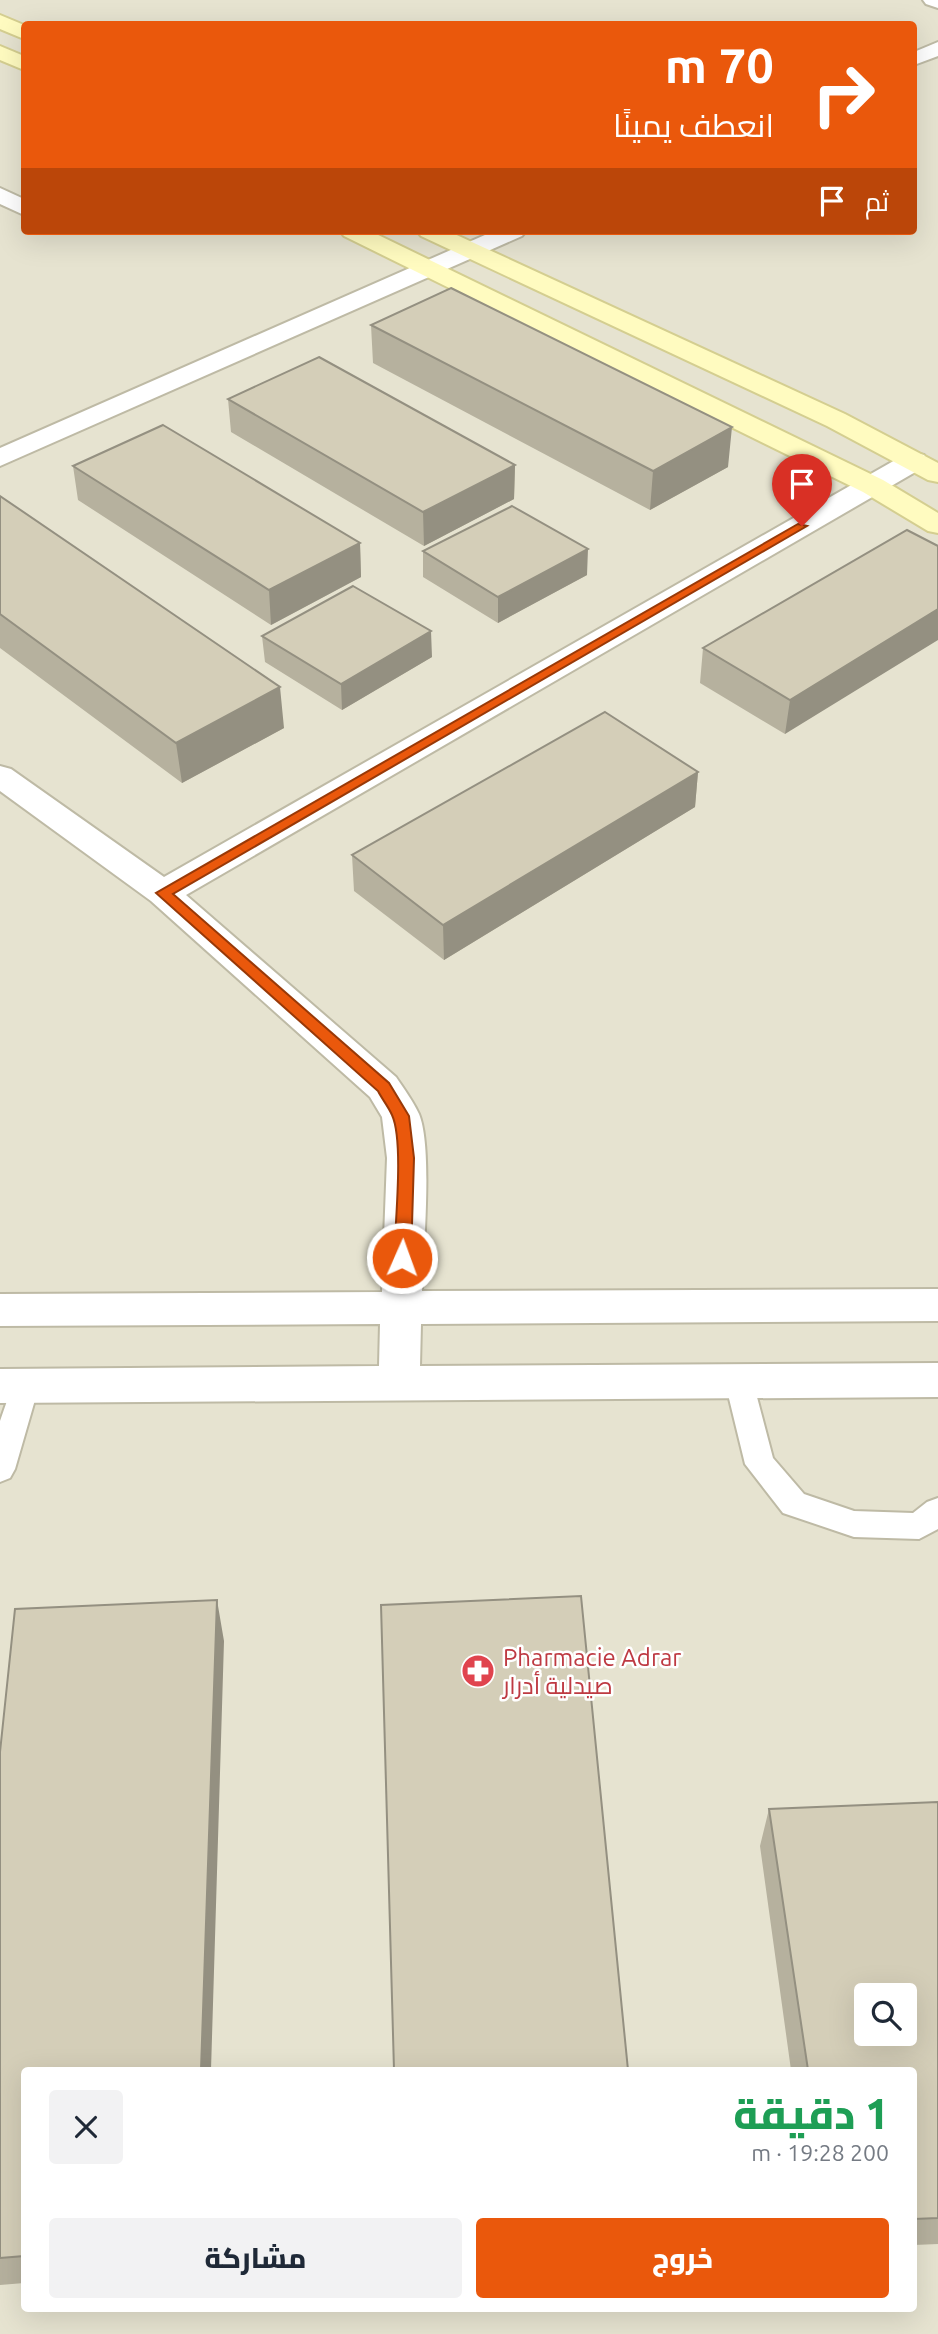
<!DOCTYPE html>
<html lang="ar">
<meta charset="utf-8">
<style>
:root{--surface:#fff;--page:#f2f2f3;--text:#1f2937;--muted:#747a83;--accent:#ea580c}
body{margin:0;font-family:Ubuntu,Cairo,sans-serif;background:var(--page);color:var(--text);direction:rtl;height:100vh;display:flex;flex-direction:column;font-size:26px;white-space:nowrap}
*{box-sizing:border-box;margin:0}
p{font-size:23px;color:var(--muted)}
.icon{flex:none;width:38px;height:38px;fill:none;stroke:currentColor;stroke-width:2;stroke-linecap:round;stroke-linejoin:round}
.map{position:relative;flex:1;overflow:hidden;direction:ltr}
.side{position:absolute;left:21px;top:2067px;width:896px;height:245px;display:flex;flex-direction:column;background:var(--surface);border-radius:7px;box-shadow:0 7px 28px #0002;direction:rtl}
.side>*{flex:none}
.guide{position:absolute;left:21px;top:21px;width:896px;height:214px;border-radius:7px;box-shadow:0 7px 28px #0002;direction:rtl;background:#ea580c;color:#fff;overflow:hidden}
.fabs{position:absolute;left:854px;top:1983px;display:grid;gap:14px}
.fabs a{display:grid;place-items:center;width:63px;height:63px;border-radius:7px;background:var(--surface);box-shadow:0 7px 28px #0002;font-size:35px}
.pin{position:absolute;display:grid;place-items:center;width:60px;height:60px;color:#fff;margin:-72px -30px;border-radius:50% 50% 50% 0;rotate:-45deg;box-shadow:0 0 7px #0007}
.pin .icon{rotate:45deg}
.me{position:absolute;width:77px;margin:-38px;rotate:2deg;stroke-linejoin:round;filter:drop-shadow(0 0 5px #0008)}
.turn{display:flex;align-items:center;gap:24px;height:147px;padding:0 28px;font-size:32px}
.turn .icon{width:91px;height:91px;stroke-width:2.5}
.turn b{display:block;font-size:49px;line-height:60px}
.then{display:flex;align-items:center;height:66px;padding:0 28px;background:#0003;gap:14px;font-size:26px}
.round{display:grid;place-items:center;flex:none;width:74px;height:74px;border-radius:7px;background:var(--page)}
.head{display:flex;align-items:center;justify-content:space-between;height:119px;padding:0 28px}
h1{font-size:42px;font-weight:800;line-height:52px;color:#1e9e55}
.cta{display:flex;gap:14px;margin-top:auto;padding:14px 28px}
.cta a{flex:1;height:80px;border-radius:7px;background:var(--accent);color:#fff;font-size:28px;font-weight:800;line-height:80px;text-align:center}
.cta a+a{background:var(--page);color:var(--text)}
.map>svg:first-child{display:block}
</style>
<div class="map">
<svg width="938" height="2334" viewBox="0 0 938 2334">
<rect width="100%" height="100%" fill="#f2f0e3"/>
<path fill="#e6e3d0" fill-rule="evenodd" d="M0,0H938V2334H0ZM24,24H914V231H24ZM866,1995H905V2034H866ZM24,2070H914V2308H24Z"/>
<g fill="none" stroke-linecap="round" stroke-linejoin="round">
<defs>
<path id="lane" d="M739,1370L749,1374L753,1382L773,1458L804,1494L854,1511L913,1513L927,1502L938,1498V1529L919,1539L854,1537L783,1513L745,1464L725,1382L729,1374Z
M25,1374L35,1378L39,1386L15,1469L10,1478L0,1482V1421L15,1378Z"/>
<path id="street" d="M923,0H938V8L926,4Z
M938,42V56L914,65V52Z
M0,188L24,199V215L0,204Z
M494,231H526L522,236L0,466V448Z
M914,453L924,455L928,461L924,467L186,895L396,1077C404,1089 413,1101 419,1114C433,1148 423,1251 422,1291L938,1289V1321L421,1324L420,1366L938,1363V1397L0,1403V1369L379,1366L380,1324L0,1326V1294L382,1292L387,1158L382,1117L370,1097L151,901L0,791V766L11,769L164,877L904,455Z"/>
<path id="secondary" d="M0,15L24,25V39L0,29Z
M0,46L24,56V70L0,60Z
M340,231H370L883,480L938,513V533L928,531L863,492L344,236Z
M417,231H448L845,414L938,463V482L928,480L827,426L421,236Z"/>
</defs>
<use href="#lane" stroke="#bebaa5" stroke-width="4"/>
<use href="#street" stroke="#bebaa5" stroke-width="4"/>
<use href="#secondary" stroke="#d4ce90" stroke-width="4"/>
<use href="#lane" fill="#fff" fill-rule="evenodd"/>
<use href="#street" fill="#fff" fill-rule="evenodd"/>
<use href="#secondary" fill="#fffbc0" fill-rule="evenodd"/>
</g>
<path fill="#b6b19e" d="M371,325L728,467L650,510L373,363Z
M228,399L515,465L514,499L424,546L231,432Z
M73,466L360,543L361,577L271,625L78,500Z
M0,496L284,728L182,783L0,648Z
M907,530L785,734L700,683L703,648Z
M423,551L587,575L498,623L423,577Z
M262,636L432,657L342,710L265,662Z
M698,772L695,807L444,960L354,891L352,855Z
M224,1641L24,2070V2283L0,2285V1752Z
M938,1802V2244L914,2245V2070H791L760,1846L769,1809Z"/>
<path fill="#949081" d="M732,427L728,467L650,510L653,471Z
M515,465L514,499L424,546L423,512Z
M360,543L361,577L271,625L269,590Z
M588,549L587,575L498,623V597Z
M938,609V640L785,734L790,700Z
M431,631L432,657L342,710L341,684Z
M280,687L284,728L182,783L176,743Z
M698,772L695,807L444,960L443,925Z
M217,1600L224,1641L211,2070H201Z"/>
<path fill="#d4ceb8" stroke="#949081" stroke-width="2" fill-rule="evenodd" d="M451,288L732,427L653,471L371,325Z
M319,357L515,465L423,512L228,399Z
M163,425L360,543L269,590L73,466Z
M0,496L280,687L176,743L0,614Z
M512,506L588,549L498,597L423,551Z
M907,530L938,546V609L790,700L703,648Z
M353,586L431,631L341,684L262,636Z
M605,712L698,772L443,925L352,855Z
M581,1596L628,2070H394L381,1605Z
M217,1600L201,2070H24V2256L0,2258V1752L15,1609Z
M938,1802V2218L914,2219V2070H808L769,1809ZM866,1995H905V2034H866Z"/>
<path fill="#ea580c" stroke="#983908" stroke-width="2" d="M798,524L807,526L173,894L389,1083L409,1116L414,1158L411,1258L408,1262H396L394,1258C395,1225 404,1141 392,1115C388,1106 382,1099 378,1091L156,893Z"/>
<defs>
<symbol id="pharmacy-disc" viewBox="-11 -11 22 22"><circle r="9.5" fill="#e0444e" stroke="#fff"/><path d="M-2-6h4v4h4v4h-4v4h-4v-4h-4v-4h4Z" fill="#fff"/></symbol>
</defs>
<g fill-rule="evenodd">
<use href="#pharmacy-disc" x="459" y="1652" width="38" height="38"/>
</g>
<g text-anchor="middle" dominant-baseline="central" stroke-width="5" stroke-linejoin="round" paint-order="stroke">
<g font-size="24" fill="#be3a42" stroke="#fff" text-anchor="start">
<text x="503" y="1657">Pharmacie Adrar<tspan x="503" dy="28">صيدلية أدرار</tspan></text>
</g>
</g>
</svg>
<div class="fabs">
<a><svg class="icon" aria-label="search" viewBox="0 0 24 24"><circle cx="10" cy="10" r="6"/><path d="M15 15l6 6"/></svg></a>
</div>
<div class="pin" style="left:802px;top:526px;background:#d93025"><svg class="icon" aria-label="arrive" viewBox="0 0 24 24"><path d="M6 21V4h12l-3 4 3 4H6"/></svg></div>
<svg class="me" style="left:402px;top:1258px" viewBox="-20 -20 40 40"><circle r="17" fill="#ea580c" stroke="#fff" stroke-width="3"/><path d="M0-11L8 9 0 5-8 9z" fill="#fff"/></svg>
<div class="guide">
<div class="turn"><svg class="icon" aria-label="right" viewBox="0 0 24 24"><path d="M7 20v-9h11M14 6l5 5-5 5"/></svg><div><b>70 m</b>انعطف يمينًا</div></div>
<div class="then">ثم<svg class="icon" aria-label="arrive" viewBox="0 0 24 24"><path d="M6 21V4h12l-3 4 3 4H6"/></svg></div>
</div>
<section class="side">
<div class="head"><div><h1>1 دقيقة</h1><p>200 m · 19:28</p></div><a class="round"><svg class="icon" aria-label="close" viewBox="0 0 24 24"><path d="M6 6l12 12M18 6L6 18"/></svg></a></div>
<div class="cta"><a>خروج</a><a>مشاركة</a></div>
</section>
</div>
